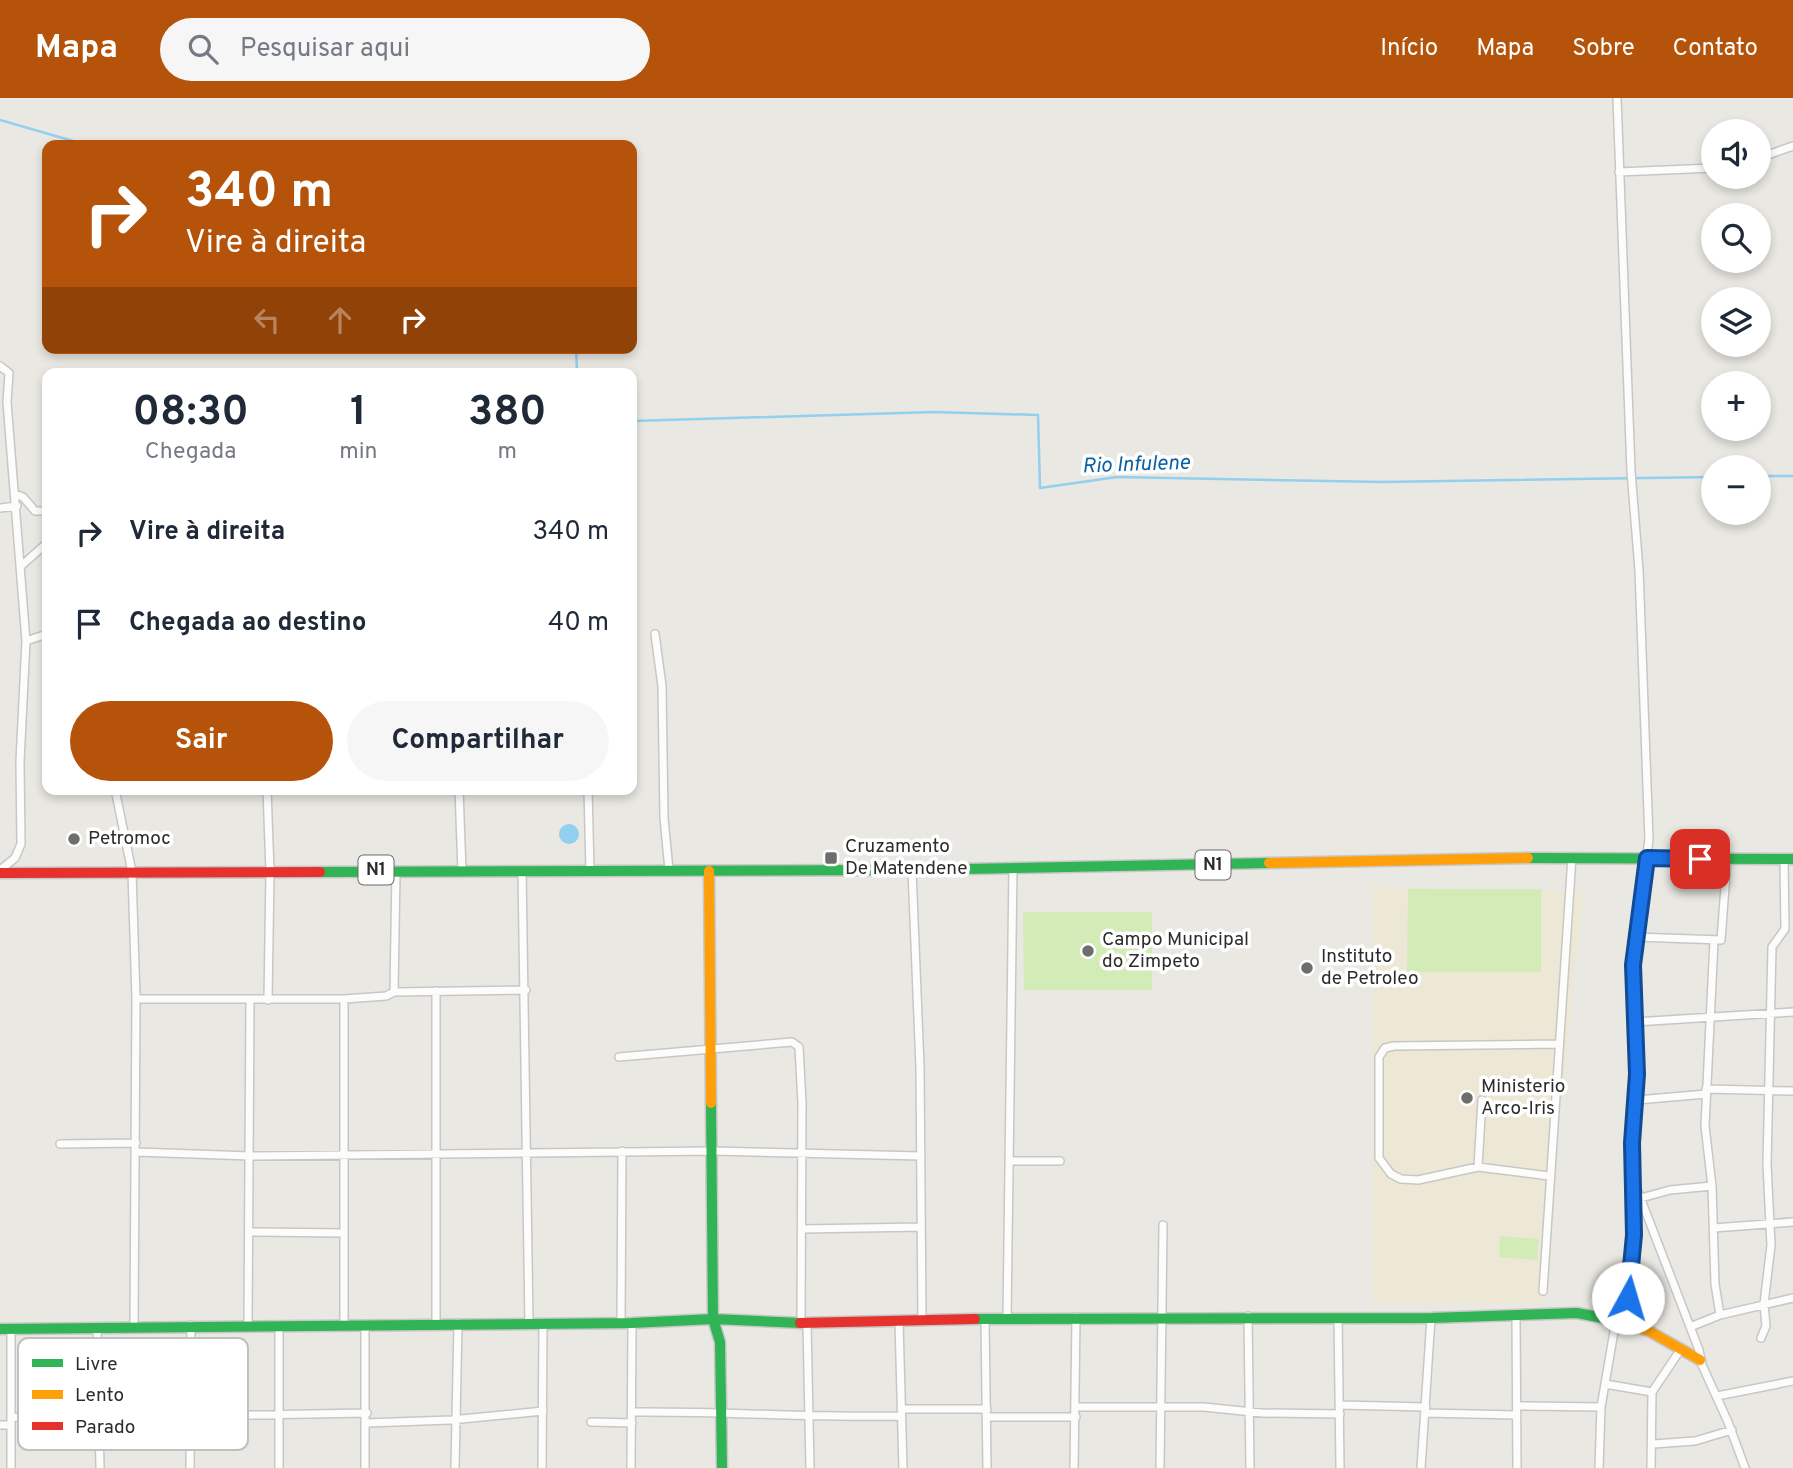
<!DOCTYPE html>
<html lang="pt">
<meta charset="utf-8">
<style>
:root{--surface:#fff;--page:#f6f6f7;--text:#1f2937;--muted:#747a83;--accent:#b45309}
body{margin:0;font-family:Overpass,sans-serif;background:var(--page);color:var(--text);height:100vh;display:flex;flex-direction:column;font-size:26px;white-space:nowrap}
*{box-sizing:border-box;margin:0}
p{font-size:23px;color:var(--muted)}
.icon{flex:none;width:38px;height:38px;fill:none;stroke:currentColor;stroke-width:2;stroke-linecap:round;stroke-linejoin:round}
.map{position:relative;flex:1;overflow:hidden}
.sheet{position:absolute;left:42px;top:270px;width:595px;height:427px;display:flex;flex-direction:column;background:var(--surface);border-radius:14px;box-shadow:0 4px 10px #0003}
.sheet>*{flex:none}
.top-card{position:absolute;left:42px;top:42px;width:595px;height:214px;border-radius:14px;box-shadow:0 4px 10px #0003;background:#b45309;color:#fff;overflow:hidden}
.controls{position:absolute;left:1701px;top:21px;display:grid;gap:14px}
.controls a{display:grid;place-items:center;width:70px;height:70px;border-radius:50%;background:var(--surface);box-shadow:0 4px 10px #0003;font-size:35px}
.pin{position:absolute;display:grid;place-items:center;width:60px;height:60px;color:#fff;margin:-30px;border-radius:14px;box-shadow:0 4px 10px #0006}
.me{position:absolute;width:77px;margin:-38px;rotate:6deg;stroke-linejoin:round;filter:drop-shadow(0 0 5px #0008)}
.turn{display:flex;align-items:center;gap:24px;height:147px;padding:0 28px;font-size:32px}
.turn .icon{width:91px;height:91px;stroke-width:2.5}
.turn b{display:block;font-size:49px;line-height:60px}
.lanes{display:flex;align-items:center;height:66px;padding:0 28px;background:#0003;justify-content:center;gap:35px;direction:ltr}
.lanes .off{opacity:.35}
.eta{display:flex;justify-content:space-evenly;align-items:center;height:119px;text-align:center}
.eta b{font-size:42px;font-weight:700;line-height:49px}
.button{display:flex;gap:14px;margin-top:auto;padding:14px 28px}
.button a{flex:1;height:80px;border-radius:42px;background:var(--accent);color:#fff;font-size:28px;font-weight:700;line-height:80px;text-align:center}
.button a+a{background:var(--page);color:var(--text)}
ul{padding:0;list-style:none}
li{display:flex;align-items:center;gap:21px;height:91px;padding:0 28px}
li div{flex:1}
li b{display:block;font-size:26px}
li em{font-style:normal}
header{display:flex;align-items:center;gap:42px;box-sizing:border-box;height:98px;padding:0 35px;background:var(--accent);color:#fff}
header strong{font-size:33px}
nav{display:flex;gap:38px;margin-inline-start:auto;font-size:24px}
.search{width:490px;height:63px;background:var(--page);display:flex;align-items:center;gap:18px;box-sizing:border-box;padding:0 24px;border-radius:38px;color:var(--muted);font-size:26px}
.map>svg:first-child{display:block}
</style>
<header>
<strong>Mapa</strong>
<div class="search"><svg class="icon" aria-label="search" viewBox="0 0 24 24"><circle cx="10" cy="10" r="6"/><path d="M15 15l6 6"/></svg>Pesquisar aqui</div>
<nav><a>Início</a><a>Mapa</a><a>Sobre</a><a>Contato</a></nav>
</header>
<div class="map">
<svg width="1793" height="1370" viewBox="0 0 1793 1370">
<rect width="100%" height="100%" fill="#eae8e2"/>
<path fill="#ede8d6" d="M1373,789L1583,794L1541,1205L1373,1206Z"/>
<path fill="#d3ebb7" d="M1408,791H1541V874H1407Z
M1023,814H1152V892H1024Z
M1500,1138L1539,1141L1537,1162L1499,1159Z"/>
<path fill="#93cfee" d="M559 736a10 10 0 1 1 20 0a10 10 0 1 1-20 0Z"/>
<g fill="none" stroke-linecap="round" stroke-linejoin="round">
<path stroke="#93cfee" stroke-width="2.5" d="M0,22L87,47
M576,250L577,275
M632,323L934,314L1038,317L1040,390L1117,379L1383,384L1713,379
M1759,378H1793"/>
<defs>
<path id="street" d="M1617,0L1631,373L1639,472L1649,741L1633,867L1637,976L1632,1045L1634,1137L1625,1224
M1759,60L1793,48
M1619,74L1713,70
M0,268L9,275L7,304L26,543L20,663L21,746L15,760L0,772
M15,396L23,399L35,413H47
M0,410L17,408
M21,468L47,445
M655,536L662,588L664,720L669,772
M26,543L47,536
M115,691L132,774L136,901L134,1229
M267,691L270,774L268,902
M459,691L462,774
M588,691L590,773
M912,772L920,969L922,1223
M522,773L529,1225
M1636,839L1721,842L1727,762
M1714,843L1705,1028L1712,1088L1715,1186L1720,1217
M436,893V1225
M394,894L396,773
M136,901H344L386,898L394,894L526,892
M344,901V1227
M1635,924L1793,914
M619,959L792,944L799,949L802,1005L801,1224
M1706,991L1793,993
M1637,1002L1706,996
M60,1046L136,1045
M137,1054L250,1058L713,1053L921,1058
M1010,1063H1060
M1478,1069L1482,1002
M1549,1078L1478,1069L1418,1082L1401,1081L1391,1076L1379,1060V959L1385,950L1394,948L1558,946
M1635,1086L1699,1252L1702,1267L1728,1324L1745,1370
M1641,1100L1670,1092L1712,1088
M1714,1130L1793,1124
M802,1131L921,1129
M250,1134L344,1135
M1543,1193L1572,759
M1248,1218L1250,1370
M1516,1218L1517,1370
M1338,1219L1340,1370
M1007,1220L1013,769
M985,1221L987,1370
M899,1223L903,1370
M621,1225L622,1053
M807,1225L810,1370
M248,1226L250,902
M279,1227V1370
M1690,1229L1720,1217L1793,1200
M97,1230L100,1370
M11,1231V1370
M1761,1240L1766,1228L1764,1206L1771,1147L1767,1066L1772,849L1785,831L1784,761
M1605,1286L1652,1294L1681,1251
M1717,1298L1793,1283
M1340,1307L1426,1309
M1517,1308L1601,1309
M1077,1309H1204L1262,1315L1340,1316
M901,1311H987
M633,1314C723,1313 812,1320 901,1318
M1426,1315L1517,1317
M192,1318L367,1315
M11,1319L98,1320
M987,1319H1076
M591,1324L632,1325
M366,1325L451,1322L543,1313
M0,1327H11
M99,1329L192,1324
M1653,1346L1695,1343L1732,1332
M190,1370L191,1227
M365,1370V1226
M455,1370L458,1225
M542,1370L543,1225
M631,1370L632,1225
M1074,1370L1076,1219
M1160,1370L1163,1127
M1421,1370L1431,1220
M1599,1370L1601,1309L1616,1222
M1651,1370L1652,1294"/>
<path id="fast" d="M1528,760L1793,761
M320,774L912,772L1269,765
M711,1005L713,1221L720,1244L722,1370
M975,1221L1431,1220L1577,1215L1618,1223
M0,1231L632,1225L713,1221L800,1225"/>
<path id="slow" d="M1269,765L1528,760
M709,773L711,1005
M1618,1223L1649,1233L1700,1262"/>
<path id="jam" d="M0,775L320,774
M800,1225L975,1221"/>
</defs>
<use href="#street" stroke="#c8c7c7" stroke-width="10"/>
<use href="#fast" stroke="#c8c7c7" stroke-width="13"/>
<use href="#slow" stroke="#c8c7c7" stroke-width="13"/>
<use href="#jam" stroke="#c8c7c7" stroke-width="13"/>
<use href="#street" stroke="#fcfcfb" stroke-width="7"/>
<use href="#fast" stroke="#30b455" stroke-width="10"/>
<use href="#slow" stroke="#ff9f0a" stroke-width="10"/>
<use href="#jam" stroke="#e5322d" stroke-width="10"/>
</g>
<g fill="none" stroke-linecap="round" stroke-linejoin="round">
<defs>
<path id="route" d="M1628,1200L1634,1137L1632,1045L1637,976L1633,867L1647,760L1700,761"/>
</defs>
<use href="#route" stroke="#114b97" stroke-width="18"/>
<use href="#route" stroke="#1a73e8" stroke-width="12"/>
</g>
<g fill="#6e6e6c" stroke="#fff" stroke-width="2.5">
<circle cx="74" cy="741" r="7"/>
<rect x="824" y="753" width="14" height="14" rx="3.5"/>
<circle cx="1088" cy="853" r="7"/>
<circle cx="1307" cy="870" r="7"/>
<circle cx="1467" cy="1000" r="7"/>
</g>
<g text-anchor="middle" dominant-baseline="central" stroke-width="7" stroke-linejoin="round" paint-order="stroke">
<g fill="#fff" stroke="#6b6b6b" stroke-width="2">
<rect x="1195.5" y="752.5" width="35" height="29" rx="5"/>
<rect x="358.5" y="757.5" width="35" height="29" rx="5"/>
</g>
<g font-size="18" font-weight="bold" fill="#2c2c2c">
<text x="1213" y="767">N1</text>
<text x="376" y="772">N1</text>
</g>
<g font-size="19" fill="#2c2c2c" stroke="#fff" text-anchor="start">
<text x="88" y="741">Petromoc</text>
<text x="845" y="749">Cruzamento<tspan x="845" dy="22">De Matendene</tspan></text>
<text x="1102" y="842">Campo Municipal<tspan x="1102" dy="22">do Zimpeto</tspan></text>
<text x="1321" y="859">Instituto<tspan x="1321" dy="22">de Petroleo</tspan></text>
<text x="1481" y="989">Ministerio<tspan x="1481" dy="22">Arco-Iris</tspan></text>
</g>
<g font-size="21" font-style="italic" fill="#0960a4" stroke="#fff">
<text transform="translate(1136 367) rotate(-2)">Rio Infulene</text>
</g>
</g>
<rect x="18" y="1240" width="230" height="112" rx="10" fill="#fff" stroke="#c0c0c0" stroke-width="2"/>
<rect x="32" y="1261" width="31" height="8" fill="#30b455"/>
<rect x="32" y="1292" width="31" height="9" fill="#ff9f0a"/>
<rect x="32" y="1324" width="31" height="8" fill="#e5322d"/>
<g font-size="19" fill="#2c2c2c">
<text x="75" y="1272">Livre</text>
<text x="75" y="1303">Lento</text>
<text x="75" y="1335">Parado</text>
</g>
</svg>
<div class="controls">
<a><svg class="icon" aria-label="sound" viewBox="0 0 24 24"><path d="M4 9h4l5-4v14l-5-4H4zM17 9q2 3 0 6"/></svg></a>
<a><svg class="icon" aria-label="search" viewBox="0 0 24 24"><circle cx="10" cy="10" r="6"/><path d="M15 15l6 6"/></svg></a>
<a><svg class="icon" aria-label="layers" viewBox="0 0 24 24"><path d="M12 4l9 5-9 5-9-5zM3 14l9 5 9-5"/></svg></a>
<a>+</a>
<a>−</a>
</div>
<div class="pin" style="left:1700px;top:761px;background:#d93025"><svg class="icon" aria-label="arrive" viewBox="0 0 24 24"><path d="M6 21V4h12l-3 4 3 4H6"/></svg></div>
<svg class="me" style="left:1628px;top:1200px" viewBox="-20 -20 40 40"><circle r="19" fill="#fff"/><path d="M0-13L10 11 0 6-10 11z" fill="#1a73e8"/></svg>
<div class="top-card">
<div class="turn"><svg class="icon" aria-label="right" viewBox="0 0 24 24"><path d="M7 20v-9h11M14 6l5 5-5 5"/></svg><div><b>340 m</b>Vire à direita</div></div>
<div class="lanes"><svg class="icon off" aria-label="left" viewBox="0 0 24 24"><path d="M17 20v-9H6M10 6l-5 5 5 5"/></svg><svg class="icon off" aria-label="ahead" viewBox="0 0 24 24"><path d="M12 20V5M6 11l6-6 6 6"/></svg><svg class="icon" aria-label="right" viewBox="0 0 24 24"><path d="M7 20v-9h11M14 6l5 5-5 5"/></svg></div>
</div>
<section class="sheet">
<div class="eta">
<div><b>08:30</b><p>Chegada</p></div>
<div><b>1</b><p>min</p></div>
<div><b>380</b><p>m</p></div>
</div>
<ul>
<li><svg class="icon" aria-label="right" viewBox="0 0 24 24"><path d="M7 20v-9h11M14 6l5 5-5 5"/></svg><div><b>Vire à direita</b></div><em>340 m</em></li>
<li><svg class="icon" aria-label="arrive" viewBox="0 0 24 24"><path d="M6 21V4h12l-3 4 3 4H6"/></svg><div><b>Chegada ao destino</b></div><em>40 m</em></li>
</ul>
<div class="button"><a>Sair</a><a>Compartilhar</a></div>
</section>
</div>
